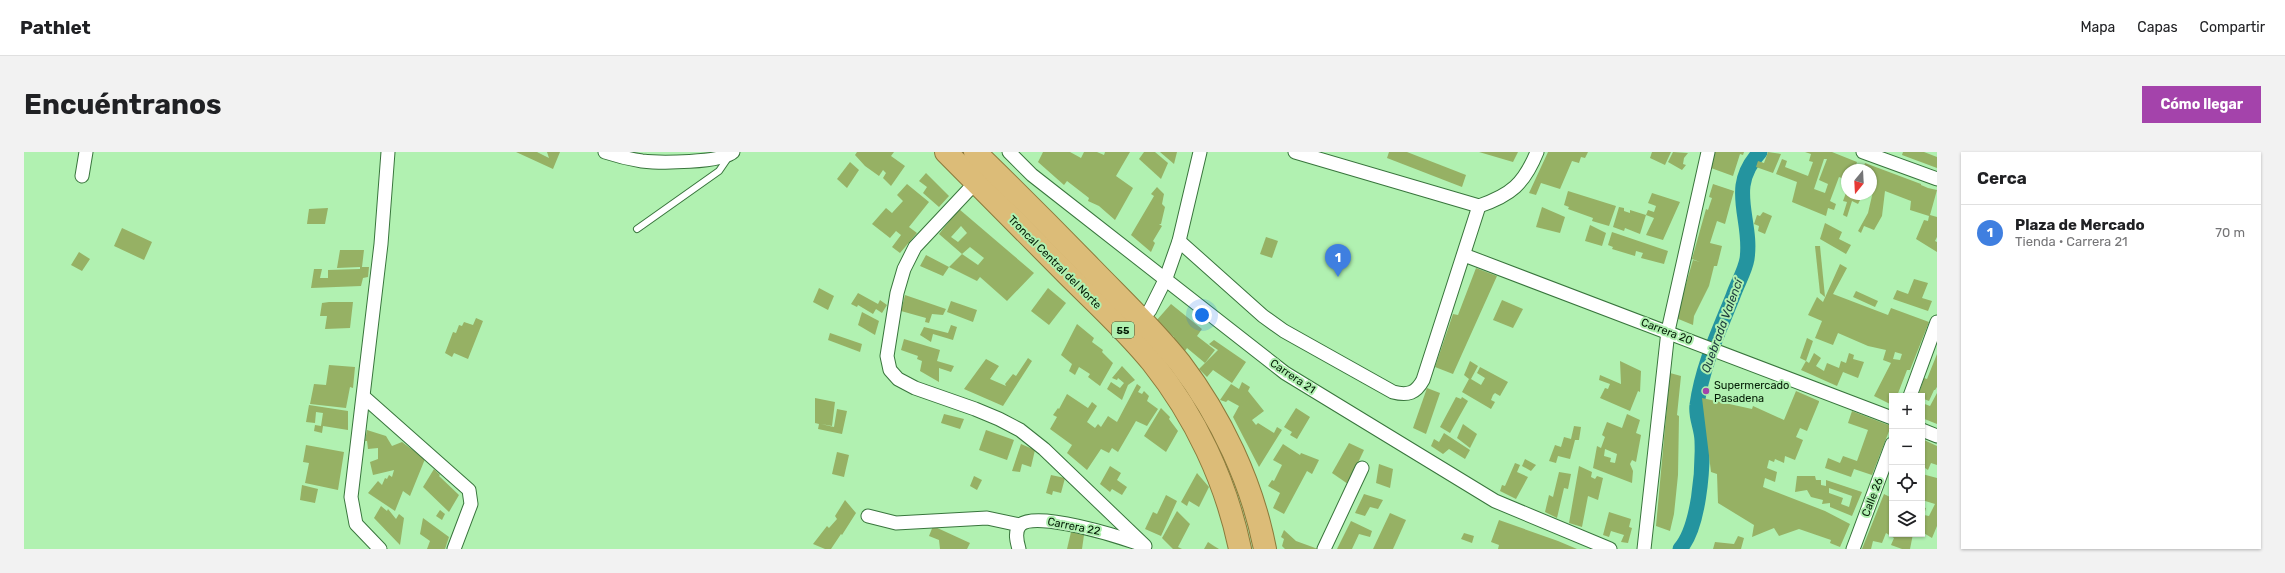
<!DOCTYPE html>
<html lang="es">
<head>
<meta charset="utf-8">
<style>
  :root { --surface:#fff; --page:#f2f2f2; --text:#202124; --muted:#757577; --line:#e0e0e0; --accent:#a443ab }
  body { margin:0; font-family:Rubik,sans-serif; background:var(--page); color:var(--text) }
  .controls { position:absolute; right:12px; bottom:12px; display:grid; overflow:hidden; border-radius:0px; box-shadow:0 1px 3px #0004 }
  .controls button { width:36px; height:36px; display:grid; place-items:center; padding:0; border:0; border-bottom:1px solid var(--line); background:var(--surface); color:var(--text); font:20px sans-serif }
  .compass { position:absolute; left:1817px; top:12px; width:36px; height:36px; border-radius:50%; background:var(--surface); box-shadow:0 1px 3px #0004; rotate:198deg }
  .you { position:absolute; left:1178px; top:163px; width:14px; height:14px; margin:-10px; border:3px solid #fff; border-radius:50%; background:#1a73e8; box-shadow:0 0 0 6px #1a73e833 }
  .badge { display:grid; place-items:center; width:26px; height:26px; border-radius:50%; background:var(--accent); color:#fff; font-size:13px; font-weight:700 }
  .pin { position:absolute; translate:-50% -33px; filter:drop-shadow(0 1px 2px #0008) }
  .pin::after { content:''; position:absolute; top:21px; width:14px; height:12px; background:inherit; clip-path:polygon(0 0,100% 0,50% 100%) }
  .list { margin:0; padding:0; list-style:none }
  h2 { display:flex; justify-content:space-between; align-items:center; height:52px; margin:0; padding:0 16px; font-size:17px }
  h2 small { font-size:13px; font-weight:400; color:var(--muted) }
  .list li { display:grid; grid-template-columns:26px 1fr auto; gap:12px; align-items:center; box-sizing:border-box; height:56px; padding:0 16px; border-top:1px solid var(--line) }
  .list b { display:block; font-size:15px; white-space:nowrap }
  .list p { margin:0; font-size:13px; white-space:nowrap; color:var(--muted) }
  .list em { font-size:13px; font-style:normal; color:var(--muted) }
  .icon { flex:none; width:22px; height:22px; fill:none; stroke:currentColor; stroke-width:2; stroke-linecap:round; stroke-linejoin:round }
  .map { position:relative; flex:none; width:1913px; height:397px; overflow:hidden; border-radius:0px }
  header { display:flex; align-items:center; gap:24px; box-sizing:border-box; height:56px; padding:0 20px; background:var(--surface); border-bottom:1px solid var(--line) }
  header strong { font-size:19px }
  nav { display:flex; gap:22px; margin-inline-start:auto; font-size:14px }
  .intro { display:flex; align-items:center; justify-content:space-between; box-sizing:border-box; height:96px; padding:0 24px }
  h1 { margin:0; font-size:28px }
  .button { padding:10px 18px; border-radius:0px; background:var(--accent); color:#fff; font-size:14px; font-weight:700 }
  main { display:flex; gap:24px; padding:0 24px }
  aside { flex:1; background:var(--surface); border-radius:0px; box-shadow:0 1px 3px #0004 }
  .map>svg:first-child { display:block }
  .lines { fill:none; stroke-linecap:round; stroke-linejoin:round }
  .canal { stroke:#24949f; stroke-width:15 }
  .building { fill:#96b164; fill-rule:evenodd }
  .service-casing { stroke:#38753c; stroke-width:8 }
  .minor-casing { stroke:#38753c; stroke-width:15 }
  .trunk-casing { stroke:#8b7a3b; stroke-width:24 }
  .service { stroke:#fff; stroke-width:6 }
  .minor { stroke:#fff; stroke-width:13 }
  .trunk { stroke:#dcbc78; stroke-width:22 }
  .poi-dot { fill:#a443ab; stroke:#b1f1b1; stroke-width:1.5 }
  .labels { text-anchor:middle; stroke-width:4; stroke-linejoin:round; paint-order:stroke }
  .shield { fill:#b1f1b1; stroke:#385d39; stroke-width:1 }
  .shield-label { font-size:10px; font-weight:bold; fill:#041d06 }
  .street-label { font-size:11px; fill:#041d06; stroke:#b1f1b1 }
  .poi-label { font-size:11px; fill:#041d06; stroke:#b1f1b1; text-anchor:start }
  .water-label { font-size:12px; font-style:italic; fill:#1a3a3d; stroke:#b1f1b1 }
</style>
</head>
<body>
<header>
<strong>Pathlet</strong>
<nav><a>Mapa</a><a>Capas</a><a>Compartir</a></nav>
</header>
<div class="intro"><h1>Encuéntranos</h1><a class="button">Cómo llegar</a></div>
<main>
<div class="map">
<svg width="1913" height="397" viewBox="0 0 1913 397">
  <rect width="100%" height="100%" fill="#b1f1b1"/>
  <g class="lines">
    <!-- canal -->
    <path class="canal" d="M1656,397C1675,375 1679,318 1678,289C1678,277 1671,264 1673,253C1678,215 1695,179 1709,144C1713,132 1721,119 1723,107C1729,67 1702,36 1736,0"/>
  </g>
  <!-- building -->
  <g class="building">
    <polygon points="492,0 513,0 525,6 523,0 536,0 529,17"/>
    <polygon points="833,0 870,0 867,4 881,14 867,34 859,26 862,21 859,18 855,24 841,14 831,3"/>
    <polygon points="1019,0 1046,0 1057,6 1060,0 1073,0 1080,3 1081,0 1106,0 1092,24 1109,36 1091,68 1075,54 1064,49 1065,46 1043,29 1040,33 1014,10"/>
    <polygon points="1120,0 1131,0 1144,11 1137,27 1115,7"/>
    <polygon points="1136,0 1153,0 1150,12"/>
    <polygon points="1365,0 1383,0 1442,23 1438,35 1363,6"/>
    <polygon points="1455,0 1494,0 1489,10"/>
    <polygon points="1524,0 1564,0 1561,6 1557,5 1555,11 1548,9 1536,37 1517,31 1512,43 1505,41"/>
    <polygon points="1628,0 1647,0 1641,13 1626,6"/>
    <polygon points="1649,0 1664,1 1660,6 1659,12 1662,13 1658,18 1644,10"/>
    <polygon points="1691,0 1720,0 1719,3 1716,2 1709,24 1687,16"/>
    <polygon points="1744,0 1757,2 1749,21 1732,15 1734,9 1740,11"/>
    <path d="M1781,0H1808L1833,10L1830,18H1823V28L1815,25L1806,49L1812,52L1810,58L1804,56L1802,64L1768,50L1773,30L1752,22L1758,7L1763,9L1761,15L1784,24L1789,10L1785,9L1787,2ZM1800,7H1803L1795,28L1804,32L1801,41L1790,37Z"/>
    <polygon points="1879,0 1900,0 1913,5 1913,16 1878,3"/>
    <polygon points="826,10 835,18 823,36 813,27"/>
    <polygon points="1841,11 1897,32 1897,33 1904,36 1913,38 1906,63 1913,65 1913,85 1911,89 1913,90 1913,100 1892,87 1900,68 1904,69 1905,64 1886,58 1887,49 1861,39 1858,64 1850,78 1840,74 1837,81 1834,79 1844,61 1850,35 1847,34 1847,18 1839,18"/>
    <polygon points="902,21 925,44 915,55 899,41 903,35 895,29"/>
    <polygon points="883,32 905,50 885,75 893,81 876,101 868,95 877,83 872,79 866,86 848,72 862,56 868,61 879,49 873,43"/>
    <polygon points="1689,32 1710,39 1701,72 1693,69 1686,91 1698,94 1693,114 1690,114 1685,134 1670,164 1669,173 1652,166 1669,108 1676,110 1668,107 1682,57 1684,58 1688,46 1685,45"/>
    <polygon points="1133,35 1140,42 1138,52 1141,55 1137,72 1135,72 1138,74 1129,89 1131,91 1127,100 1107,83 1130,44 1127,42"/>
    <polygon points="1823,38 1823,42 1831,42 1830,44 1837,46 1834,52 1828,49 1823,65 1819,63 1823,50 1819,49"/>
    <polygon points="1544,39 1592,54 1585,74 1568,69 1569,66 1544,57 1545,55 1540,53"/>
    <polygon points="1628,41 1656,50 1639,88 1622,83 1630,66 1622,63 1624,58 1630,60 1632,54 1624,51"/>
    <polygon points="1518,55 1541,65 1536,81 1512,75"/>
    <polygon points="1595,55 1600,56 1600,59 1606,61 1606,58 1622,63 1616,82 1601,76 1600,79 1589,75"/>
    <polygon points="304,56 301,72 283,72 285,57"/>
    <path d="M935,57L1010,121L983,149L956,125L953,129L925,115L919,124L896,114L902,103L925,115L938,102L954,113L960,106L946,95L938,102L915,82ZM937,74L943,81L934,90L927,85Z"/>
    <polygon points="1739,60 1748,64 1741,82 1734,79 1735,74 1730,72 1733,63 1736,64"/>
    <polygon points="1801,71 1818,80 1815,87 1827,93 1822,102 1796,87"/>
    <polygon points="1566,73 1582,81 1578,94 1561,89"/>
    <polygon points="98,76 128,90 120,108 90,94"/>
    <polygon points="1588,80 1644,99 1640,112 1617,106 1619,101 1612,99 1611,104 1588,97 1589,95 1584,93"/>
    <polygon points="1242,85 1254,89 1248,106 1236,102"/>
    <polygon points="1791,94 1796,94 1801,145 1796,141"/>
    <polygon points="316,98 340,98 338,115 345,115 344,125 339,126 337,134 287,136 290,117 298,117 296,126 304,126 304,118 336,117 336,115 313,116"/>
    <polygon points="55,100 66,107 58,119 47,113"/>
    <path d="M1816,112L1823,116L1809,142L1864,163L1867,156L1905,170L1886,218H1883L1873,244H1868V253L1850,244L1867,211L1859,208L1862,198L1844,194L1814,181L1809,193L1791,186L1798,169L1784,163L1793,145L1799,150ZM1871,200L1878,202L1876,208L1869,207Z"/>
    <polygon points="1452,116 1473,124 1429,222 1411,215 1429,162 1434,163"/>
    <polygon points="1890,127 1904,131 1898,146 1908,149 1904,159 1869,147 1873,138 1884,142"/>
    <polygon points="795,136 810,144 804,158 789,150"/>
    <polygon points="1024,136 1042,151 1025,173 1007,159"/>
    <polygon points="1832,139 1854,149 1851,155 1829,145"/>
    <polygon points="834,141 854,152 856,148 863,153 858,161 852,157 849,162 834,153 833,155 827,152"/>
    <polygon points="881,143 922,157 919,163 908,162 905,171 901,170 902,166 877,159"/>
    <polygon points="1478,148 1499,157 1489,176 1469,168"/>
    <polygon points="927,149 953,158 949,170 923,160"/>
    <polygon points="305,150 329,150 326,176 301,177 303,164 296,164 298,151"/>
    <polygon points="1147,152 1178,177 1173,184 1191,198 1181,211 1163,196 1161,199 1150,191 1150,185 1132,169"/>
    <polygon points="838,160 855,169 851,183 834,173"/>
    <polygon points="452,166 459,169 444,207 430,201 428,205 421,201 429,180 432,181 435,173 438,174 440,170 449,173"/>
    <polygon points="1053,172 1070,186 1068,190 1079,198 1078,200 1089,211 1076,234 1064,225 1066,222 1055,215 1051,223 1045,219 1048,212 1037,203"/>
    <polygon points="927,173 933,175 929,188 909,182 907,190 896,183 900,175 924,181"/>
    <polygon points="806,181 838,192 836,200 804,188"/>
    <polygon points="1783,186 1789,189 1782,209 1776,206"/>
    <polygon points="880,187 916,198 913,209 930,214 927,220 915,216 915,230 896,219 898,209 893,207 894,204 877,198"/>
    <polygon points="1190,188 1222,210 1208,231 1189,218 1183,225 1175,217 1194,198 1185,192"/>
    <polygon points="1790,201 1797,206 1792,214 1800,219 1803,211 1815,216 1817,209 1822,211 1825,201 1830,203 1829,207 1840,210 1834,226 1819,220 1813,234 1777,218 1782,209 1785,211"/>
    <polygon points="1913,202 1913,235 1911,238 1910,238 1905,249 1900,247 1898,251 1906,254 1913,241 1913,272 1898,266 1898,244 1894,244 1900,226 1903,227"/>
    <polygon points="1004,206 1008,209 979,254 940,237 962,207 975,214 966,227 982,234 981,232 989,222 992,224"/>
    <polygon points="1446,209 1454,214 1447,227 1457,233 1461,226 1453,221 1456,215 1484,230 1476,244 1471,241 1469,243 1467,248 1471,250 1467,257 1438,240 1445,227 1440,223"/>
    <polygon points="1596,209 1617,219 1616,240 1614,239 1606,259 1576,246 1581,236 1584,237 1586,232 1575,228 1576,223 1597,232"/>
    <polygon points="305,213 331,215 329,236 326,235 322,256 286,252 290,232 302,233"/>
    <polygon points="1098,214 1111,228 1104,233 1098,248 1083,237 1087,230 1096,236 1100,231 1094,226 1093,228 1088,226"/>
    <polygon points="1646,221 1657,224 1653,263 1655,264 1654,323 1650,362 1646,379 1632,374"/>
    <polygon points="1218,230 1226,235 1224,239 1240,259 1228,268 1232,273 1234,271 1250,281 1253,275 1258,278 1235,315 1209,265 1215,254 1204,248 1202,250 1196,248 1207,232 1215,237"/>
    <polygon points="1113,232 1117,235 1114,240 1118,242 1120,239 1125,244 1123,249 1134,257 1123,274 1112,269 1094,300 1088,296 1085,301 1077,297 1063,318 1043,301 1048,293 1026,277 1033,265 1029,263 1034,256 1035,257 1043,242 1064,256 1068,250 1073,254 1063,270 1071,276 1074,272 1077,275 1084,264 1093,270"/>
    <polygon points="1403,236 1416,241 1402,282 1389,276"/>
    <polygon points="1772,239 1795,249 1795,250 1783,279 1776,276 1772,285 1779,288 1771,308 1761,304 1760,311 1751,307 1750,310 1745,308 1743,316 1753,320 1751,330 1741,326 1739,335 1801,359 1826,372 1816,395 1806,391 1807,388 1775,377 1755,384 1750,376 1728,385 1730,373 1694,351 1693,322 1687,320 1678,246 1728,257 1729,254 1760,268"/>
    <polygon points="1432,245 1437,247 1438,245 1444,249 1426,281 1416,275"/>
    <polygon points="791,246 811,250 808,274 797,272 810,275 813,257 823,259 818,282 794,277 795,272 791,271"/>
    <polygon points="285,253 324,259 324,278 299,274 298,281 290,279 291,273 297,274 299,261 292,260 291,271 282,270"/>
    <polygon points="1137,256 1146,265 1145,267 1154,279 1142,300 1120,284"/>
    <polygon points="1272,256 1286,265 1273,287 1266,283 1268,280 1260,275"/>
    <polygon points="1828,259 1867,274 1848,323 1830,317 1827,325 1801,316 1804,306 1816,311 1819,304 1833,309 1844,278 1824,271"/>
    <polygon points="920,262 940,267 936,277 917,271"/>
    <path d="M1603,262L1616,268L1612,281L1617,283L1612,310L1608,308L1606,312L1609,319L1608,331L1569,316L1573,294L1577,296L1581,285L1578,283L1583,270L1598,276ZM1581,297L1593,302L1591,311L1586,310L1587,306L1580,304Z"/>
    <polygon points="1439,272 1453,282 1446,296 1433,286"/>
    <polygon points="1550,274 1557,275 1555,288 1551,288 1546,307 1534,304 1532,311 1525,309 1531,293 1537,295 1540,285 1547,287"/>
    <polygon points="343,278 362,284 368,294 378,290 401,307 386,344 379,339 371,359 344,341 354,329 358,333 361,326 363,327 365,323 368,325 370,318 349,323 346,310 354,307 354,296 344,297 343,289 341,289"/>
    <polygon points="962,278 990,288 983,308 955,298"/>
    <polygon points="1420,281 1446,298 1441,307 1425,297 1419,302 1407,294 1410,287 1415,290"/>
    <polygon points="1898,287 1913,294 1913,313 1907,311 1904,318 1898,314"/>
    <polygon points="1325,291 1340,298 1324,332 1308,321"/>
    <polygon points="997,292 1011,298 1007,315 998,312 996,320 988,319"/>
    <polygon points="1259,292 1276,303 1277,301 1295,308 1288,322 1283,319 1260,362 1249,356 1256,341 1244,334 1248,328 1250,329 1258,313 1249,308"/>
    <polygon points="282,293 320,300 314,338 281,331 285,311 279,310"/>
    <polygon points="813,300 825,303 820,325 808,322"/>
    <polygon points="1501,307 1512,313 1507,319 1498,314"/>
    <polygon points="1491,311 1496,313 1493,320 1504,325 1492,347 1476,339 1478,333 1481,334"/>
    <polygon points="1355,312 1369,317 1366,336 1352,331"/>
    <polygon points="1086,314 1097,321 1093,328 1103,335 1098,343 1088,337 1086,340 1076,332"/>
    <polygon points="1555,314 1568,320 1567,325 1571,327 1573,324 1579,326 1574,348 1564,344 1558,375 1545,371"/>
    <polygon points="410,317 416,323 415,324 435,343 425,360 399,335"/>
    <polygon points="1535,320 1547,322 1544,337 1540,336 1533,366 1521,360 1525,343 1529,345"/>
    <polygon points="1173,321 1185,335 1175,355 1165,349 1163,354 1157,350"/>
    <polygon points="1898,322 1913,326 1913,374 1908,386 1898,380 1900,375 1898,374 1898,355 1902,356 1900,363 1905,364 1911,352 1898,348"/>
    <polygon points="1027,323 1041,326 1037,341 1029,339 1028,343 1022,341"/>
    <polygon points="950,324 958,328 953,338 946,334"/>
    <path d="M1773,324H1791L1792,328H1797V333L1802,334V328L1838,340L1828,364L1806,355V351L1798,352L1799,348L1787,345L1783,338L1771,340ZM1805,336L1828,344L1825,355L1817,352L1819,346L1805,341Z"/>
    <polygon points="278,333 294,337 291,351 276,348"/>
    <polygon points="1868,340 1868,363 1866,370 1868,370 1868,382 1889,382 1886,397 1878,397 1867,393 1870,386 1862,381 1858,391 1849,389 1847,397 1838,397 1860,342 1866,345"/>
    <polygon points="1340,342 1359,348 1354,357 1346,355 1341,364 1331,361"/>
    <polygon points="1142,343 1153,349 1137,384 1121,377 1129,360 1133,362"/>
    <polygon points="821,348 832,361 818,383 817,382 807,397 801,397 789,392 803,374 805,376 813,367 811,364"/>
    <polygon points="357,354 363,359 364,357 372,367 375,362 380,366 376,393 350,366"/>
    <polygon points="416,358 421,362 418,368 412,364"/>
    <polygon points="1153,359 1166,372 1154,395 1158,397 1149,397 1138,386"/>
    <polygon points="1585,360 1607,367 1605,375 1608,376 1604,391 1597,390 1600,383 1587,379 1585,385 1579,383"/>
    <polygon points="1366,361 1382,368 1369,397 1349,397"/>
    <polygon points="399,366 425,385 421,397 403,397 406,389 396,382"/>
    <polygon points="1475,368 1534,389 1553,397 1474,397 1475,393 1467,390"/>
    <polygon points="1327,369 1348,379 1346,385 1335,382 1328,397 1313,397"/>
    <polygon points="909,374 946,391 943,397 916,397 915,388 905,384"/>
    <polygon points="1260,378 1272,389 1294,397 1261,397 1258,394 1260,387 1257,385"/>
    <polygon points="1047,380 1060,383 1058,397 1043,397"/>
    <polygon points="1440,381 1450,384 1448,391 1437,387"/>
    <polygon points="1714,384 1720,386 1717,397 1689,397 1691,390 1710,392"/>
    <polygon points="1184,390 1190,394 1195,397 1180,397"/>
  </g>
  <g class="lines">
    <defs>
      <polyline id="service" points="613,77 695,19 706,3"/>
      <g id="minor">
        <path d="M581,0C593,4 605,7 618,9C635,11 698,11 709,0"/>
        <polyline points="985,0 1008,23 1261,221 1471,349 1586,397"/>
        <path d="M1271,0L1455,54C1487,43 1500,32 1513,0"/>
        <polyline points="1839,0 1913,27"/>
        <polyline points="58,24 62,0"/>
        <polyline points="952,30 891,95 880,117 873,141 863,204 866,218 874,227 891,236 951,257 975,267 996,278 1020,297 1121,394"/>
        <path d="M1155,89L1239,164L1260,179L1369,240C1384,244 1392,241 1399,228L1455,54"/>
        <polyline points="1440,103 1868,266"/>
        <polyline points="1113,172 1126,158 1142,126 1155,89 1176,0"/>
        <polyline points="1886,244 1913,170"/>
        <polyline points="340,245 445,338 447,352 430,397"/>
        <polyline points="1898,278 1913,284"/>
        <polyline points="844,364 872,371 963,366 996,373"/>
        <polyline points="356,397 332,372 327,345 357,92 364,0"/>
        <path d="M995,397C993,390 990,380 996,373C1012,358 1096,385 1116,392"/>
        <polyline points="1300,397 1338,316"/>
        <polyline points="1620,397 1644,179 1684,0"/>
        <polyline points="1829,397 1868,292"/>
      </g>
      <g id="trunk">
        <path d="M922,0C963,41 1003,82 1044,123C1072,151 1102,178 1128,210C1171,264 1202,329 1216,397"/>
        <path d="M951,0C990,38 1029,77 1067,116C1097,147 1129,177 1156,211C1197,265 1228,330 1241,397"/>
      </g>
    </defs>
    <!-- service casing -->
    <use href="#service" class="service-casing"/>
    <!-- minor casing -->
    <use href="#minor" class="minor-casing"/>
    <!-- trunk casing -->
    <use href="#trunk" class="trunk-casing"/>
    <!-- service -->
    <use href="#service" class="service"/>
    <!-- minor -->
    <use href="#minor" class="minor"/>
    <!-- trunk -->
    <use href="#trunk" class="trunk"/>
  </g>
  <!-- markers -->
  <circle class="poi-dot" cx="1682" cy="239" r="4"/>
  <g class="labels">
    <!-- shield labels -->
    <rect class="shield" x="1088" y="170" width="22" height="16" rx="3"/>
    <g class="shield-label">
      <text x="1099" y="182">55</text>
    </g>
    <!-- street labels -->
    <g class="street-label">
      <text transform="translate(1031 110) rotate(45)" y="4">Troncal Central del Norte</text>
      <text transform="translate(1643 179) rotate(21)" y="4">Carrera 20</text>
      <text transform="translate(1269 224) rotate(34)" y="4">Carrera 21</text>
      <text transform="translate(1848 345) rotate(-69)" y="4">Calle 26</text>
      <text transform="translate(1050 374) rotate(11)" y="4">Carrera 22</text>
    </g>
    <!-- poi labels -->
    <g class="poi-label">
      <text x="1690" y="237">Supermercado<tspan x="1690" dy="13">Pasadena</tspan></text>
    </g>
    <!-- water labels -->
    <g class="water-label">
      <text transform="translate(1698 174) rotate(-70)" y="4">Quebrada Valencí</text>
    </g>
  </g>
</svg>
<div class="controls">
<button>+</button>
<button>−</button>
<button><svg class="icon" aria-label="locate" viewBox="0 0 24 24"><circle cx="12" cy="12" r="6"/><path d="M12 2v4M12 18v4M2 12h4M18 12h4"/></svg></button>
<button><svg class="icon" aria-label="layers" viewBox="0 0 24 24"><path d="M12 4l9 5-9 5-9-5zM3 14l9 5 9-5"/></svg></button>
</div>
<svg class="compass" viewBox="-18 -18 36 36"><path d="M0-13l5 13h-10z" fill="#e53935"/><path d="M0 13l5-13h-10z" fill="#757577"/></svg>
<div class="you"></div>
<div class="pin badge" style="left:1314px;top:125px;background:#3f7fe0">1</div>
</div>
<aside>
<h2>Cerca<small></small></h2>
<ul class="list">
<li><span class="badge" style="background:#3f7fe0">1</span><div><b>Plaza de Mercado</b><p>Tienda · Carrera 21</p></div><em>70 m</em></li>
</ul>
</aside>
</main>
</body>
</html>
